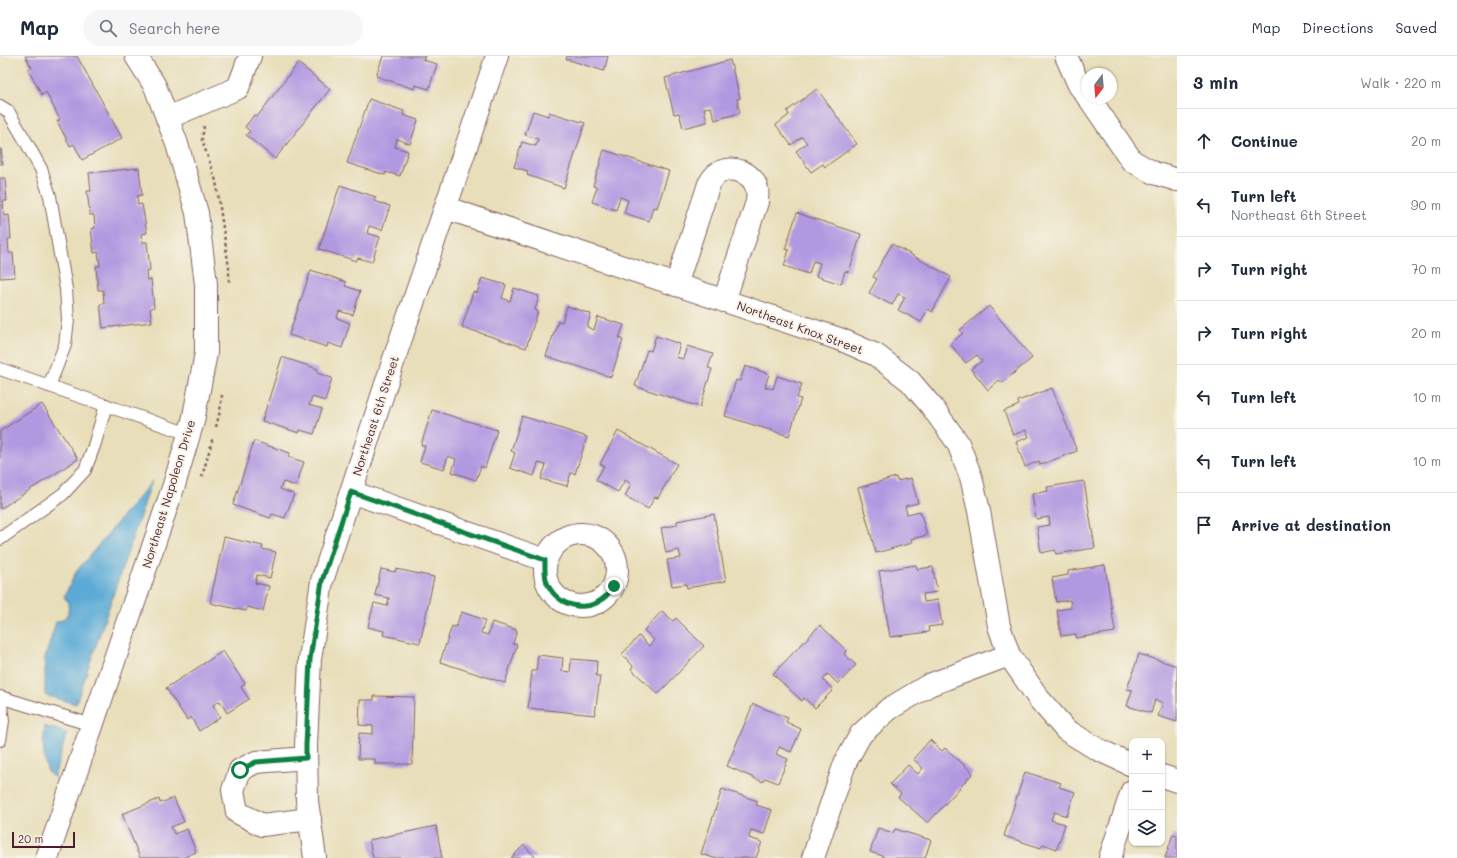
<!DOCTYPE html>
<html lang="en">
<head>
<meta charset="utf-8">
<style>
  :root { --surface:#fff; --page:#f6f6f7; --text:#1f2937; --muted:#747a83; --line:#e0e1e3 }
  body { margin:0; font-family:Mali,sans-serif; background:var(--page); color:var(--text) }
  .controls { position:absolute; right:12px; bottom:12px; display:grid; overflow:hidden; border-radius:8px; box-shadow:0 1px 3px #0004 }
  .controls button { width:36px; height:36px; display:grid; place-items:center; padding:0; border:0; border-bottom:1px solid var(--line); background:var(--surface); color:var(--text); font:20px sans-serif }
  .compass { position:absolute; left:1081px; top:12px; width:36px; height:36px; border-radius:50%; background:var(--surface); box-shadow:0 1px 3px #0004; rotate:196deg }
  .scale { position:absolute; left:12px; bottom:10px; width:63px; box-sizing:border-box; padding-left:4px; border:2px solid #4a1f2b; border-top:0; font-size:11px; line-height:14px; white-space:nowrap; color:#4a1f2b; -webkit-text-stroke:3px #f7f3e8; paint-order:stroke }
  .stop { position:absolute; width:12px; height:12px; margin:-9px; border:3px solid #0b8043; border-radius:50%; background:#fff }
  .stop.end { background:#0b8043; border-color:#fff; box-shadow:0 1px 4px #0008 }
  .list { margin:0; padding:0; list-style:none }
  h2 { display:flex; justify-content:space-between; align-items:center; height:52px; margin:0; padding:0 16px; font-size:17px }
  h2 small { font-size:13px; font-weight:400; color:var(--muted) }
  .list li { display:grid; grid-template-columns:26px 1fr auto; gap:12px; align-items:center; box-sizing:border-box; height:64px; padding:0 16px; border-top:1px solid var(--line) }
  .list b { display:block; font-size:15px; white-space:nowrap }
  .list p { margin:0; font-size:13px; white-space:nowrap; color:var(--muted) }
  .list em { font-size:13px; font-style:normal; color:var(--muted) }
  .icon { flex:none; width:22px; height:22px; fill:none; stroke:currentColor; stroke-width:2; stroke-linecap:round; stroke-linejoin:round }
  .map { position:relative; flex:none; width:1177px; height:802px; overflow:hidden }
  header { display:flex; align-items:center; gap:24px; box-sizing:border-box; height:56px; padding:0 20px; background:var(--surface); border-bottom:1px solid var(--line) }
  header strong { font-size:19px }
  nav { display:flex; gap:22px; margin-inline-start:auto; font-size:14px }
  .search { width:280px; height:36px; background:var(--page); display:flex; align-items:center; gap:10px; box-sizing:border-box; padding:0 14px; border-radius:22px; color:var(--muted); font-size:15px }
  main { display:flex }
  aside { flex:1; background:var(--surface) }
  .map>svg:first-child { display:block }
  .water { fill:#5cabd6; stroke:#536580 }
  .building { fill:#b199e1 }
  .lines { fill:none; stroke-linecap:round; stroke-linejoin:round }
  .service-casing { stroke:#81625d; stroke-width:14 }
  .minor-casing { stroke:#81625d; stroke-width:24 }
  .path { stroke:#81625d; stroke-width:2.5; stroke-dasharray:3 3; stroke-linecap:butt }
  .service { stroke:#fff; stroke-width:12 }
  .minor { stroke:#fff; stroke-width:22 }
  .route { stroke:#0b8043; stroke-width:5 }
  .labels { text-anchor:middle; stroke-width:4; stroke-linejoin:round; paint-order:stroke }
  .street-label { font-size:12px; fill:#4a1f2b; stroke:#f7f3e8 }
</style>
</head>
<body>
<header>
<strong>Map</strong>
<div class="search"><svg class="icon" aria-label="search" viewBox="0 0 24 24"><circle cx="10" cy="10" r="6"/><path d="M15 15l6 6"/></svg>Search here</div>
<nav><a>Map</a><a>Directions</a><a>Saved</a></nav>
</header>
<main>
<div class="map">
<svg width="1177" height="802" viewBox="0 0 1177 802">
  <rect width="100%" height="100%" fill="#f7f3e8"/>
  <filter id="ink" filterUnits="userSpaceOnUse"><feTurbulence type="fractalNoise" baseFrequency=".025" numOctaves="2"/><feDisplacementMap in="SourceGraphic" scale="8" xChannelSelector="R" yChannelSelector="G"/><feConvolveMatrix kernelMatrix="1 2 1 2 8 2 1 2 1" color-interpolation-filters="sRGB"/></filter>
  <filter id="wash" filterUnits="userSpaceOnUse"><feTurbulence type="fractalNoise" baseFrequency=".012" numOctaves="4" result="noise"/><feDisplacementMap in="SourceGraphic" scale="16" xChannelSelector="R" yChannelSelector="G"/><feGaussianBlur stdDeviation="0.9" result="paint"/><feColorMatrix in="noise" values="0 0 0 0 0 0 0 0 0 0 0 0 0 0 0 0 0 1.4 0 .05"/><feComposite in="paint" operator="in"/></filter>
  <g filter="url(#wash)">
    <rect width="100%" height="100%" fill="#e8deb9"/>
    <!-- water -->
    <g class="water">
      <polygon points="152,425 76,648 45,639 45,602 56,566 64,563 68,557 69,547 64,541 76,516"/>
      <path d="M45,670L67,677L54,721C52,720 50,719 49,717C43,709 42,680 45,670Z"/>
    </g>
    <g id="blocks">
      <!-- building -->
      <g class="building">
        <polygon points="25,0 77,0 122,82 82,104 74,88 70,90 57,65 60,64 46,36 42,39 28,13 32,12"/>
        <polygon points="383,0 425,0 423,4 437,8 429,33 415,29 414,33 376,20"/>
        <polygon points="567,0 608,0 604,15 566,3"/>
        <polygon points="730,4 740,42 737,43 740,57 715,64 711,51 704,52 707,66 683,72 679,57 674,58 665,22"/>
        <polygon points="298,7 330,33 275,103 246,79 250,75 245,71 254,59 257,61"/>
        <polygon points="817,33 857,88 825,111 823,108 811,116 796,95 807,87 802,81 791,89 776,69 789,59 787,55"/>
        <polygon points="369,43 404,55 403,59 418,64 410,88 397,83 395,91 408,95 400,120 386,116 385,119 347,107"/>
        <polygon points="533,55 548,60 549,56 585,67 564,132 527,119 528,115 514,111 522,86 536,90 538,83 525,79"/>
        <polygon points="0,93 1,93 3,108 0,108"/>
        <polygon points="604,94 669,115 657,152 653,151 649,165 624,157 628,144 620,141 616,154 592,146 597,131 593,130"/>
        <polygon points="139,112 142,139 137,140 138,149 142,148 147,177 141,178 142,186 147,186 150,214 146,215 147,224 151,223 154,251 150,253 152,266 103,272 100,248 104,248 103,234 98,234 96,210 100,210 98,196 94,197 91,173 95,172 94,159 90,159 87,135 91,135 89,117"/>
        <polygon points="0,122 5,122 7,145 3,145 4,160 9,159 11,183 8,183 9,197 13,197 15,221 0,222"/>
        <polygon points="340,129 376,141 374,145 390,150 382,174 369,170 367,177 380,181 372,206 358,202 356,205 319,193"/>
        <polygon points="797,157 861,178 849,216 845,215 841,228 816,220 820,207 813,205 809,218 784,210 789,194 785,193"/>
        <polygon points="892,188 951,221 932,256 928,253 921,266 898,254 905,241 898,238 892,249 869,237 877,223 873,221"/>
        <polygon points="311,214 346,226 345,230 360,235 353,259 339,255 337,262 350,267 342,292 328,287 327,291 289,279"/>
        <polygon points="482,222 506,229 502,242 510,245 514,232 539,240 535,254 538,255 526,292 462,271 473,236 477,237"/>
        <polygon points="567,250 591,258 587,271 594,274 598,261 624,269 619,282 623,284 611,321 546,300 558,265 562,266"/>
        <polygon points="989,250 1032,302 1002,327 999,324 988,334 971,313 982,305 977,299 966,307 950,288 963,277 960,274"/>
        <polygon points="656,280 680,288 676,301 683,303 687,290 713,298 708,312 712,313 700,351 635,330 647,294 651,295"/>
        <polygon points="282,301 318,313 317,317 332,322 325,345 312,341 309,349 322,353 314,378 300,374 299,377 262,365"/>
        <polygon points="745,310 769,318 765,331 773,333 777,320 802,328 797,342 801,343 789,380 725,360 736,324 740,325"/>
        <polygon points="1052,332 1077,395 1040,409 1039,405 1025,411 1016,386 1029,381 1026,374 1013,379 1004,355 1019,349 1018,345"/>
        <polygon points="42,348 78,403 0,453 0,375"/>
        <polygon points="432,354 497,374 485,412 481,410 476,424 452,416 456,403 448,400 444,413 420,406 425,390 421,389"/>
        <polygon points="522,360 587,381 575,418 571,417 567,430 541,423 546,409 538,407 534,420 510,412 515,397 511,395"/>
        <polygon points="618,375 677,408 658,442 655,441 648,453 625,440 631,428 625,424 618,436 596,424 604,410 600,408"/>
        <polygon points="254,385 290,397 288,401 304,406 296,430 283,426 280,433 294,438 285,462 272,458 270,462 233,449"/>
        <polygon points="896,421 897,425 911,422 918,447 905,450 907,458 920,455 927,479 911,483 912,487 876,497 858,432"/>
        <polygon points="1084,425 1095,492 1056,498 1055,494 1041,497 1037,471 1050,469 1049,461 1036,463 1032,438 1048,435 1047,431"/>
        <polygon points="714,458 726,525 687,532 686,528 672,530 667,504 681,502 679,494 666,497 661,472 677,469 677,465"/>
        <polygon points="224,481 263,490 262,493 276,496 270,522 257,519 255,527 269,530 263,555 247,551 246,555 210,547"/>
        <polygon points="916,509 917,513 933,511 937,536 923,538 924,546 938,544 942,569 928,571 929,576 890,581 879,515"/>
        <polygon points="1105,509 1115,576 1076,582 1076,578 1061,580 1057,554 1071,552 1070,544 1056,546 1052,522 1068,519 1068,515"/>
        <polygon points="381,513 395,516 396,513 434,521 420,587 383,579 384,575 368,571 374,547 387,550 389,542 375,539"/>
        <polygon points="662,555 673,565 676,562 704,590 658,638 631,613 633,610 622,598 639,580 649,590 654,584 644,574"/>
        <polygon points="461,556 485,564 481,577 488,579 492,566 517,574 513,588 517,589 505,627 440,606 452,570 456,571"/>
        <polygon points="820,569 847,595 844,598 856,609 838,628 828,618 823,624 833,634 815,652 804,642 802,645 773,618"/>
        <polygon points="223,595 245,628 241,631 249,643 227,657 220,645 213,649 220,661 199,675 191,661 187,664 166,632"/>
        <polygon points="1139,598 1177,610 1177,666 1158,660 1163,647 1155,644 1151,657 1127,650 1132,634 1127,633"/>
        <polygon points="538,599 563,602 562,615 570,616 571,603 597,605 596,620 600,620 595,659 528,652 532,615 536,615"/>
        <polygon points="374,640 414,641 412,708 375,708 375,703 358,703 359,677 373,678 373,670 359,669 360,644 374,644"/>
        <polygon points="753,648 788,662 786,666 801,673 791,696 779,691 776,698 788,703 778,727 765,722 763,726 727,710"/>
        <polygon points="930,684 942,695 945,692 973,717 928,767 898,741 901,738 890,728 908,709 918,718 923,712 913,703"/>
        <polygon points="1025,716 1061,727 1059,731 1075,736 1067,760 1054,756 1051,764 1065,768 1057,793 1043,788 1041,792 1004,780"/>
        <polygon points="722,733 758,745 756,749 772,754 764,778 751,774 749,782 762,786 756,802 714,802 701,798"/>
        <polygon points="174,742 184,766 171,771 174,778 187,773 196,796 183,802 140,802 122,758 159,743 160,747"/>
        <polygon points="436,770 442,802 373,802 369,784"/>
        <polygon points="878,772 893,777 895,773 931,784 925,802 883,802 883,800 870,796"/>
        <polygon points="1173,778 1177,779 1177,802 1165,802"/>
        <polygon points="524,789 536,802 511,802"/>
      </g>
    </g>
  </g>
  <g filter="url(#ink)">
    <use href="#blocks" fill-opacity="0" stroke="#81625d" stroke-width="1"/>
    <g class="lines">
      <defs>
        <g id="service">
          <polyline points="0,50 8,55 25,84 41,113 50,140 66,233 68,264 65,289 49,330"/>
          <polyline points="0,313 189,378"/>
          <polyline points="0,483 63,438 85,414 94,390 106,349"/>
          <polyline points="0,684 3,665 0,641 92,669"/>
        </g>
        <g id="minor">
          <polyline points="1066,0 1079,29 1087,40"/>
          <polyline points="1089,42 1132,105 1154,117 1177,124"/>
          <polyline points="167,62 238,32 250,0"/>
          <polyline points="446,152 842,284 876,299 910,325 932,351 958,387 971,421 979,455 999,570 1009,599 1039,643 1066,674 1097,693 1132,709"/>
          <path d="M676,229L709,128C711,125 714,120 717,118C731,108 753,116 757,133C758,137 757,142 757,146L724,245"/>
          <polyline points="351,436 545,504"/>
          <circle cx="581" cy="514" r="36"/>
          <polyline points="306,702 256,706 240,714 233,734 237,756 262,769 310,763"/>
          <polyline points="1162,720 1177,725"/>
          <polyline points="47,802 174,429 193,365 206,297 206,228 197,157 177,88 155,30 136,0"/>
          <polyline points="315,802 307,745 306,689 310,603 322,525 397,294 497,0"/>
          <polyline points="813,802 845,707 861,678 889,653 929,629 1009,599"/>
          <polyline points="1110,802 1132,735"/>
        </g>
      </defs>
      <!-- service casing -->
      <use href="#service" class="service-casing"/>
      <!-- minor casing -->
      <use href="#minor" class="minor-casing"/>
      <!-- path -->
      <g class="path">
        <polyline points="204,70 202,84 216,125 229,212 229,228"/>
        <polyline points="216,371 220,355 222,339"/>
        <polyline points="202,421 213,381"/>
      </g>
      <!-- service -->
      <use href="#service" class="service"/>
      <!-- minor -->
      <use href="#minor" class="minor"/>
    </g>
  </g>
  <g class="lines" filter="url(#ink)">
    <!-- route -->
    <path class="route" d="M240,714L256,706L306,702V689L310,603L322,525L351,436L545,504C545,513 544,522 548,529C559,551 588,558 606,540C609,537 611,533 614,530"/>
  </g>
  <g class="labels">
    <!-- street labels -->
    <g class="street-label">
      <text transform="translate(800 272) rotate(20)" y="4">Northeast Knox Street</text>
      <text transform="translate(376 360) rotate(-72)" y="4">Northeast 6th Street</text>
      <text transform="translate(169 438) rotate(-73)" y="4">Northeast Napoleon Drive</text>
    </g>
  </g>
</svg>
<div class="controls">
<button>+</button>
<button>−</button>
<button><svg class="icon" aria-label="layers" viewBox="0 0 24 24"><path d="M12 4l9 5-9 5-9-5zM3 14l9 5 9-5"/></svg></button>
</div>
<svg class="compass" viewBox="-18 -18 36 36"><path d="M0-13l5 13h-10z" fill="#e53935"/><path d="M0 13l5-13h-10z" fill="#747a83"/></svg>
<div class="scale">20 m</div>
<div class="stop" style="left:240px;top:714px"></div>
<div class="stop end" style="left:614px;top:530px"></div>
</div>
<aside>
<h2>3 min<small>Walk · 220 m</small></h2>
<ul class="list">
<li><svg class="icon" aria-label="ahead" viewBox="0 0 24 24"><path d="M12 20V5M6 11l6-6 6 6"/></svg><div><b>Continue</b></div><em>20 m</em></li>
<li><svg class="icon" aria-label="left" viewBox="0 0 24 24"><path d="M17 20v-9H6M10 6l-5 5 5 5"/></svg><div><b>Turn left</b><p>Northeast 6th Street</p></div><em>90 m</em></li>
<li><svg class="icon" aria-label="right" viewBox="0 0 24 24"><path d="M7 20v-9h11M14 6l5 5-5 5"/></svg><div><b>Turn right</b></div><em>70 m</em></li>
<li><svg class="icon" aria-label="right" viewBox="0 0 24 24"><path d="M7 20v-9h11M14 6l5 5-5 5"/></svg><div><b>Turn right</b></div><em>20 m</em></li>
<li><svg class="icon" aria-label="left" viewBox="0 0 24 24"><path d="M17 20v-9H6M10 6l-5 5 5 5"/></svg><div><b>Turn left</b></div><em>10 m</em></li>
<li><svg class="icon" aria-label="left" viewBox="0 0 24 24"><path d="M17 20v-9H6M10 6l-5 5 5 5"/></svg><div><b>Turn left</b></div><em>10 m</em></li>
<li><svg class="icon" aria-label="arrive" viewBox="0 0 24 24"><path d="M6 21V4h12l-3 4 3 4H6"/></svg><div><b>Arrive at destination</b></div></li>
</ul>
</aside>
</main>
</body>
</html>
